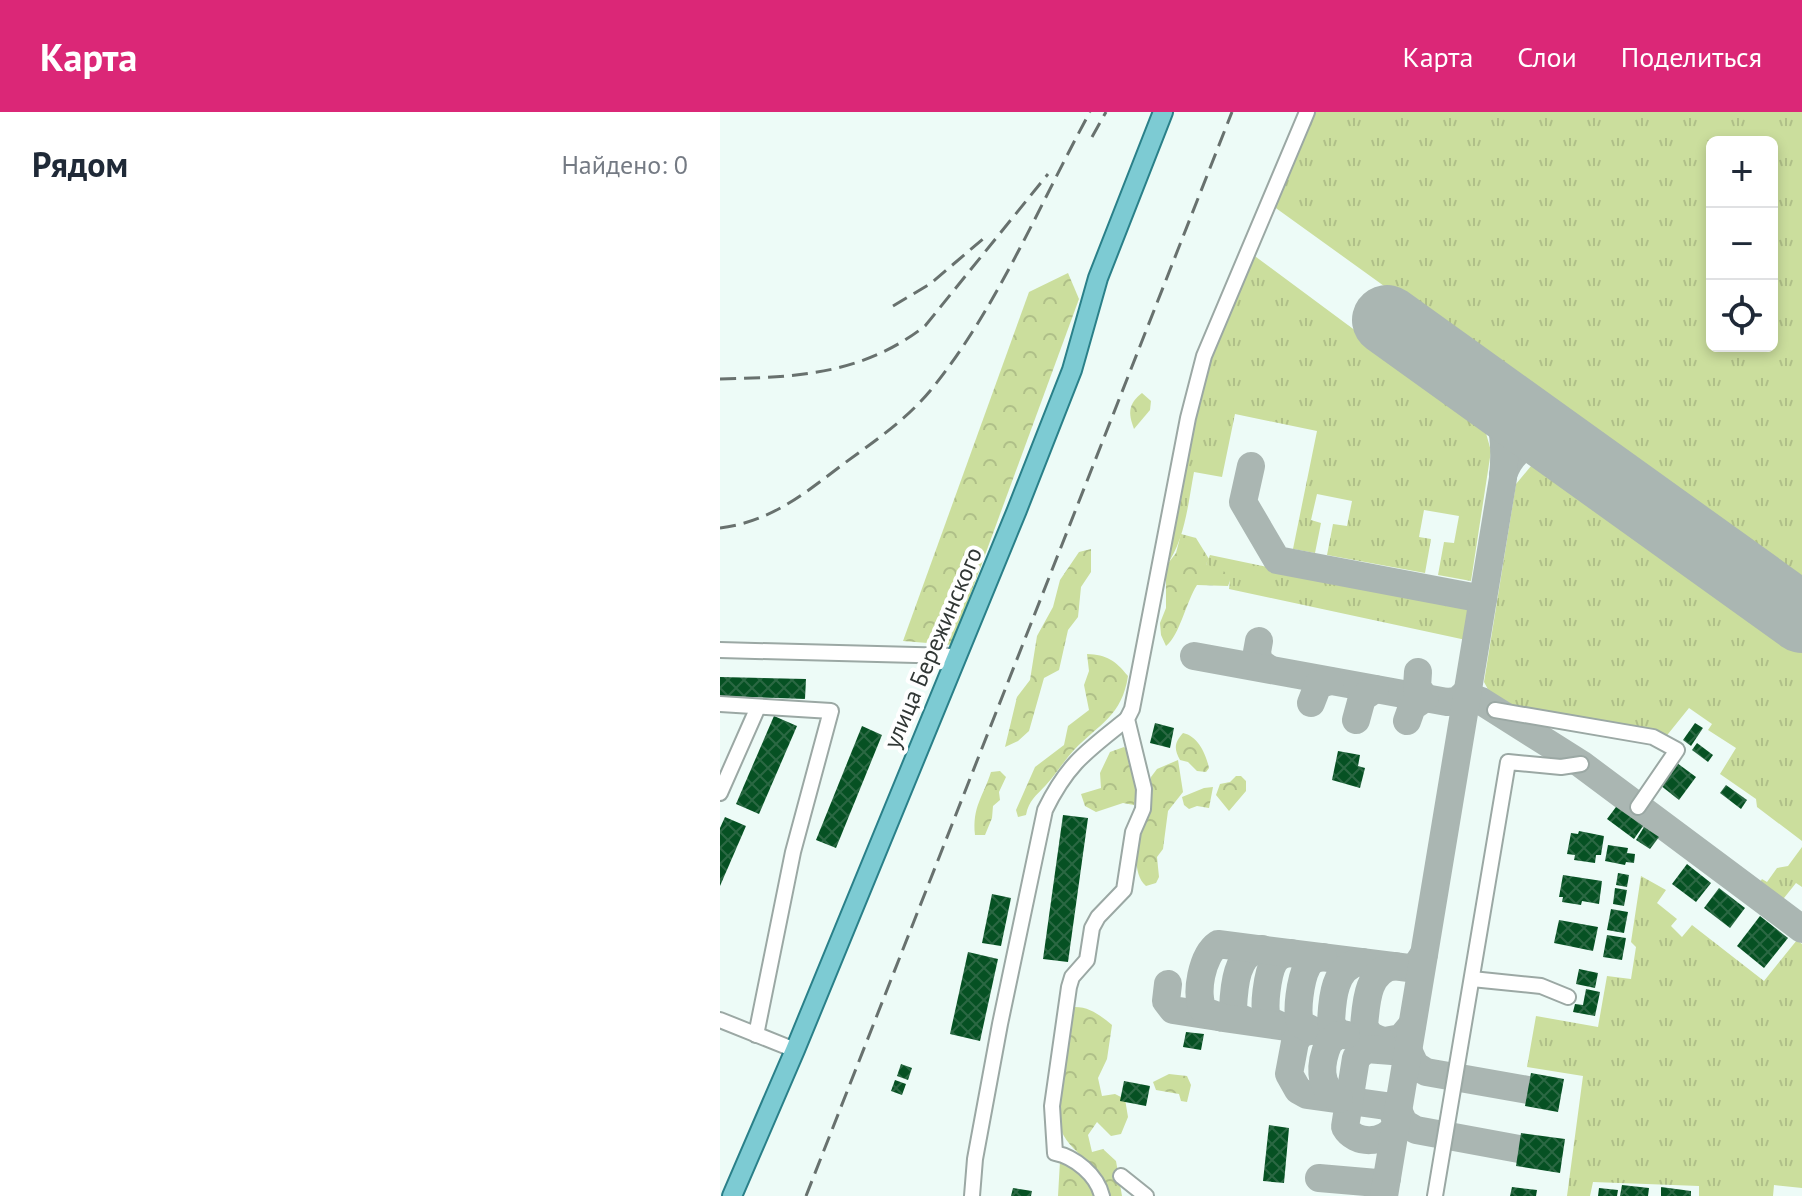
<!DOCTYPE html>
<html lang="ru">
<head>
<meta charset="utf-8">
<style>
  :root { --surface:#fff; --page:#f6f6f7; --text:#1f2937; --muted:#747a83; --line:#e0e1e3; --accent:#db2777 }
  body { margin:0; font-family:"PT Sans",sans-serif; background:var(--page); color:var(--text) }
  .controls { position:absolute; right:24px; top:24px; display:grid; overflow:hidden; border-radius:12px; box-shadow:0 4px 12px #0003 }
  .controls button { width:72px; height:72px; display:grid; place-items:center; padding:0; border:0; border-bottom:2px solid var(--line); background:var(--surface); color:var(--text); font:40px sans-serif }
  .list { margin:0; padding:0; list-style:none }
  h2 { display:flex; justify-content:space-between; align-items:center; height:104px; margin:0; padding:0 32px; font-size:34px }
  h2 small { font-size:26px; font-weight:400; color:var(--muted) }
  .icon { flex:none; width:44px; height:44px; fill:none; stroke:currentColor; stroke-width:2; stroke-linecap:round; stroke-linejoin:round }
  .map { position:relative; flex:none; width:1082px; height:1084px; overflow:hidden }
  header { display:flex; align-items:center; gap:48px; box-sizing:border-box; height:112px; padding:0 40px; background:var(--accent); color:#fff }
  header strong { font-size:38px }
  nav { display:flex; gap:44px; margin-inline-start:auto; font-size:28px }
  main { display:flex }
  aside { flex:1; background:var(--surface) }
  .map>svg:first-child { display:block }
  .grass { fill:url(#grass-tufts); fill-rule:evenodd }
  .forest { fill:url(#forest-crowns) }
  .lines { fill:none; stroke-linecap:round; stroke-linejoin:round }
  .taxiway { stroke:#aab6b2; stroke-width:28 }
  .runway { stroke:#aab6b2; stroke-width:70 }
  .building { fill:url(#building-cross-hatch) }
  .minor-casing { stroke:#9ba8a4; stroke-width:18 }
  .major-casing { stroke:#2a8089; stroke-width:22 }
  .minor { stroke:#fff; stroke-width:14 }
  .major { stroke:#7dcbd3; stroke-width:18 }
  .rail { stroke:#68716e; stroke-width:3; stroke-dasharray:16 8; stroke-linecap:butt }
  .labels { text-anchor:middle; stroke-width:8; stroke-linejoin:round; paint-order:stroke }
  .street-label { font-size:24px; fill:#313735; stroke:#fff }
</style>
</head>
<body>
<header>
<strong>Карта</strong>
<nav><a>Карта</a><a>Слои</a><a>Поделиться</a></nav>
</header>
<main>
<aside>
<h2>Рядом<small>Найдено: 0</small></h2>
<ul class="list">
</ul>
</aside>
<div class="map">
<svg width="1082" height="1084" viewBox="0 0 1082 1084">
  <defs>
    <pattern id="grass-tufts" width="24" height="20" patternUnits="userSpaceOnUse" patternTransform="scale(2)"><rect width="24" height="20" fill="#cbde9d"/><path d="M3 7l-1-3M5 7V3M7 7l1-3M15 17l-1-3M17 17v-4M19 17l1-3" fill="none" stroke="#afbf88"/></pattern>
    <pattern id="forest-crowns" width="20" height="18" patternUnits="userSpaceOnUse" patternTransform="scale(2)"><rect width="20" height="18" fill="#cbde9d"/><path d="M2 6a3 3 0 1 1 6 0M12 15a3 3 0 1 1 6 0" fill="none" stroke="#afbf88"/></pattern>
    <pattern id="building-cross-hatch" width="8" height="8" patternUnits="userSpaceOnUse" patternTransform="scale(2)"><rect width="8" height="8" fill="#065123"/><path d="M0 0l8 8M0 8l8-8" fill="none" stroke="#2b6843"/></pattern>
  </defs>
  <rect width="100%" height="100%" fill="#edfbf7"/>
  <!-- grass -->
  <g class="grass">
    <path d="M593,0H1082V475L553,94ZM992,30H1052V234H992Z"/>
    <path d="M532,142L764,314L771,339L751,469L718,463L724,430L734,431L739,404L704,398L699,425L711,427L705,461L607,443L613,412L627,414L632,389L597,382L591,408L601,411L595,441L573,437L597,319L515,302L502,365L474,360C468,392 465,428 446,454L473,307L488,244Z"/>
    <polygon points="811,354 826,355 1082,540 1082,729 1037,695 1036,687 1000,662 1016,636 988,618 992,612 969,596 944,627 792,599 772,585 764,570 796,372"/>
    <polygon points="490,443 750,497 746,528 509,477 510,469 486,452"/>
    <polygon points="1082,735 1082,775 1076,771 1060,791 1037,774 1042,767 1047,770 1057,756 1068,754"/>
    <polygon points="921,764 946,778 937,791 957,807 951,814 962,825 972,813 1044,869 1077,828 1082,832 1082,1076 1054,1073 1053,1084 979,1084 979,1074 873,1070 870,1084 847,1084 863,964 807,955 816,904 878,915 887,864 911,867 916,835 911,830"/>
  </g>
  <!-- forest -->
  <g class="forest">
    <polygon points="348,161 359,187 232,533 183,529 309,180"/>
    <path d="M422,281L431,289L430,298L414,317C408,301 408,292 422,281Z"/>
    <path d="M461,422L476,426L489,447L486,452L505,460L510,469L508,474L477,473C466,490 460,523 446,534L441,523L440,511L446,496V454L456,441Z"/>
    <polygon points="371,437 371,460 361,475 358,505 348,518 339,558 324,566 309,619 298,629 285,635 297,585 310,568 317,524 333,495 340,468 359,440"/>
    <path d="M367,542C387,543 395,548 408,564C402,604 379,612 354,638C344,649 336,662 326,673C316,684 309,688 306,703L298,705L296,698L315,655L344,633L348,614L369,598L364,573L369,559Z"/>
    <path d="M463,621C478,624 486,642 489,656L486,660L477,659L468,650L460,648C454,637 454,631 463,621Z"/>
    <path d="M404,635C421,650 420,673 414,693L403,691L376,700L365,694L361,682L381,676L380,661L390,640Z"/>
    <path d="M458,648L463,680L448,699L443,737L437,745L439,765L436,771L426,774C403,754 428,692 431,665L437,657Z"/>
    <path d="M280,659L286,665L279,680L280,688L273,694L272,706L265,723H255C252,695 263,685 271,660Z"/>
    <polygon points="516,664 521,664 526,669 526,679 509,699 496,683 500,672 510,670"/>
    <polygon points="493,675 489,696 477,694 469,697 464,693 462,685 484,676"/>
    <path d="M355,895C370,895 381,904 392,913L387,947L378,966L382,984L395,982L405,987L408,1005L401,1022L391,1024L377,1010L368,1023L372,1040L383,1037L396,1049L402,1084H388C381,1074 376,1061 368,1052C359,1040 347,1033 341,1018C331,997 345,916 355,895Z"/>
    <polygon points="449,962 467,964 471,973 467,990 461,989 459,982 436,978 433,970"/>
    <path d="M340,1049L358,1055C364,1065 374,1073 377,1084H338Z"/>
  </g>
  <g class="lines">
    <!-- taxiway -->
    <g class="taxiway">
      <polyline points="531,354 523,390 557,448 763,487"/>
      <path d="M783,363C794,332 815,327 845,336"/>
      <polyline points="539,529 537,540 539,550 549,557"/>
      <polyline points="474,544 727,590 737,589 748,579"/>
      <polyline points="747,584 761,589 861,652 1082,817"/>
      <polyline points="591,591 598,573 610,569"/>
      <polyline points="636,608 642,586 655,577"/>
      <polyline points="687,609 692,595 705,586 697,575 698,560"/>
      <polyline points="448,872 446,889 453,898 498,905"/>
      <path d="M525,908L516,904L513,897C514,875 516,839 542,837"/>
      <path d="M559,913L548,908C542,898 548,860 554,850C559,843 564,842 571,841"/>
      <path d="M692,913L681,926L665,929L503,906L484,899C474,883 482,843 498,832L689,856L696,854L704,842"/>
      <polyline points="592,918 580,922 575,930 569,962 578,978 587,983 666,994 673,999 676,1010"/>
      <path d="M592,918L581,912C575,902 581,866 587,855C590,849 596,846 603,845"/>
      <path d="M626,923L617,920L611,911C612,888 614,852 642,850"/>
      <path d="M660,928L651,924L644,915C646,892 647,857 675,854"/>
      <polyline points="688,938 695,953 706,960 808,978"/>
      <path d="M672,939L646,937L636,946L625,1015C635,1033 664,1032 675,1015"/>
      <path d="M619,987C597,974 600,951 609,930L618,923H626"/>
      <polyline points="678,998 684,1011 696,1018 799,1037"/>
      <polyline points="599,1066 657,1071 667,1066"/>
      <path d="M664,1084L783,366C786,336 784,313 773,284"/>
    </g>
    <!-- runway -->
    <polyline class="runway" points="667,208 1082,506"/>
  </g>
  <!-- building -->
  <g class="building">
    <polygon points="0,565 86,567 85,587 0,584"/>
    <polygon points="54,604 77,614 39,702 16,692"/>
    <polygon points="435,611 454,616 450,636 430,631"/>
    <polygon points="975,611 983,616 971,634 963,628"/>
    <polygon points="142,614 162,623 116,736 96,728"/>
    <polygon points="977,631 993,643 988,650 972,638"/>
    <polygon points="618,639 640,643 638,654 645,656 640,676 612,668"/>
    <polygon points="957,651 976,665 959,688 940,673"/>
    <polygon points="1006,673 1027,688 1021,697 1000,681"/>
    <polygon points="896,695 923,714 914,727 887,707"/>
    <polygon points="343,703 368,706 348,850 323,847"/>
    <polygon points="5,705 26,714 0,774 0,716"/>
    <polygon points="924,715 939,725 930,737 916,728"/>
    <polygon points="859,719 884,724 881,743 876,743 875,751 854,748 855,743 847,742 851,721 858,722"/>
    <polygon points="888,733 908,736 907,741 915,742 914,751 906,750 905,753 885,749"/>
    <polygon points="967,752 991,771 976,790 952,772"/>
    <polygon points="898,761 909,763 907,775 896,773"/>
    <polygon points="843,763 882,769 879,792 862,789 861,793 842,790 843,785 839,785"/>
    <polygon points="895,776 907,778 904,794 893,792"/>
    <polygon points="999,776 1025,796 1010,816 984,796"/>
    <polygon points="272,782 291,786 281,834 262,831"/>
    <polygon points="891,797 908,800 904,821 887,818"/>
    <polygon points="1040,804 1068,826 1044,856 1017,834"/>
    <polygon points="839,808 878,815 873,839 834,831"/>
    <polygon points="887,823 906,826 902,848 883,845"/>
    <polygon points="248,840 278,847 260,929 230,922"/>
    <polygon points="859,857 878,861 875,876 856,872"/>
    <polygon points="866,877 880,880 875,904 853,900 855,892 863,893"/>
    <polygon points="466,920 484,922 481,938 463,935"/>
    <polygon points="181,952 192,956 188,968 177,964"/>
    <polygon points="811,961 844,967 838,1000 805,994"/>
    <polygon points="175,968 186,972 182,983 171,979"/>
    <polygon points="404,969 430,974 426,994 400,989"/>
    <polygon points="549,1013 569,1016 564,1071 543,1069"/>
    <polygon points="801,1021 845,1027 840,1061 796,1054"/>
    <polygon points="902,1073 929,1076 928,1084 900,1084"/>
    <polygon points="792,1075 817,1078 816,1084 790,1084"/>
    <polygon points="941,1075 971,1079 971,1084 941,1084"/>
    <polygon points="293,1076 312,1079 311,1084 291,1084"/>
    <polygon points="879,1076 898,1078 897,1084 878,1084"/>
  </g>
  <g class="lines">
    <defs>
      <g id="minor">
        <polyline points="0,538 234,544"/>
        <polyline points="0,592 111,599 73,740 36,923"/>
        <polyline points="775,598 933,625 957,638 918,695"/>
        <polyline points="0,681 38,595"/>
        <polyline points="752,867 821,874 848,885"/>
        <polyline points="0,908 75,938"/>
        <polyline points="401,1064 426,1084"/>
        <path d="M252,1084L255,1047L280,912L325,698C348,651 367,639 407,607"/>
        <path d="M382,1084C377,1063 355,1045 335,1041L332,994L349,875L352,865L367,848L372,816L378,805L404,778L413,720L423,697L424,677L407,607L412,597L468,306L484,244L587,0"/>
        <polyline points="715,1084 788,650 841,655 861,652"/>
      </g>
      <polyline id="major" points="12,1084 75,938 297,398 352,258 378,166 443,0"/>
    </defs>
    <!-- minor casing -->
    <use href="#minor" class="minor-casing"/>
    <!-- major casing -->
    <use href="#major" class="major-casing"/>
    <!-- minor -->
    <use href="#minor" class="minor"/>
    <!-- major -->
    <use href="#major" class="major"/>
    <!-- rail -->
    <g class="rail">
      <polyline points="372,25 386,0"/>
      <polyline points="173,194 210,172 263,127"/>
      <path d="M0,267C77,265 142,263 205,214L328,62"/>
      <path d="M0,416C50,410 84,382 122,353C153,330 185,309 210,279C276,199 320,91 370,0"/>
      <polyline points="86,1084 512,0"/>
    </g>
  </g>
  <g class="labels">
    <!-- street labels -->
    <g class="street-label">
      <text transform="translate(213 536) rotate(-67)" y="8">улица Бережинского</text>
    </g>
  </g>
</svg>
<div class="controls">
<button>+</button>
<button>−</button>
<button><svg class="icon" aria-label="locate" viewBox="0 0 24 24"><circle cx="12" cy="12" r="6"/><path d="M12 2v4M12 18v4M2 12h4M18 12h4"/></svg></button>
</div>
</div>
</main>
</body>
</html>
